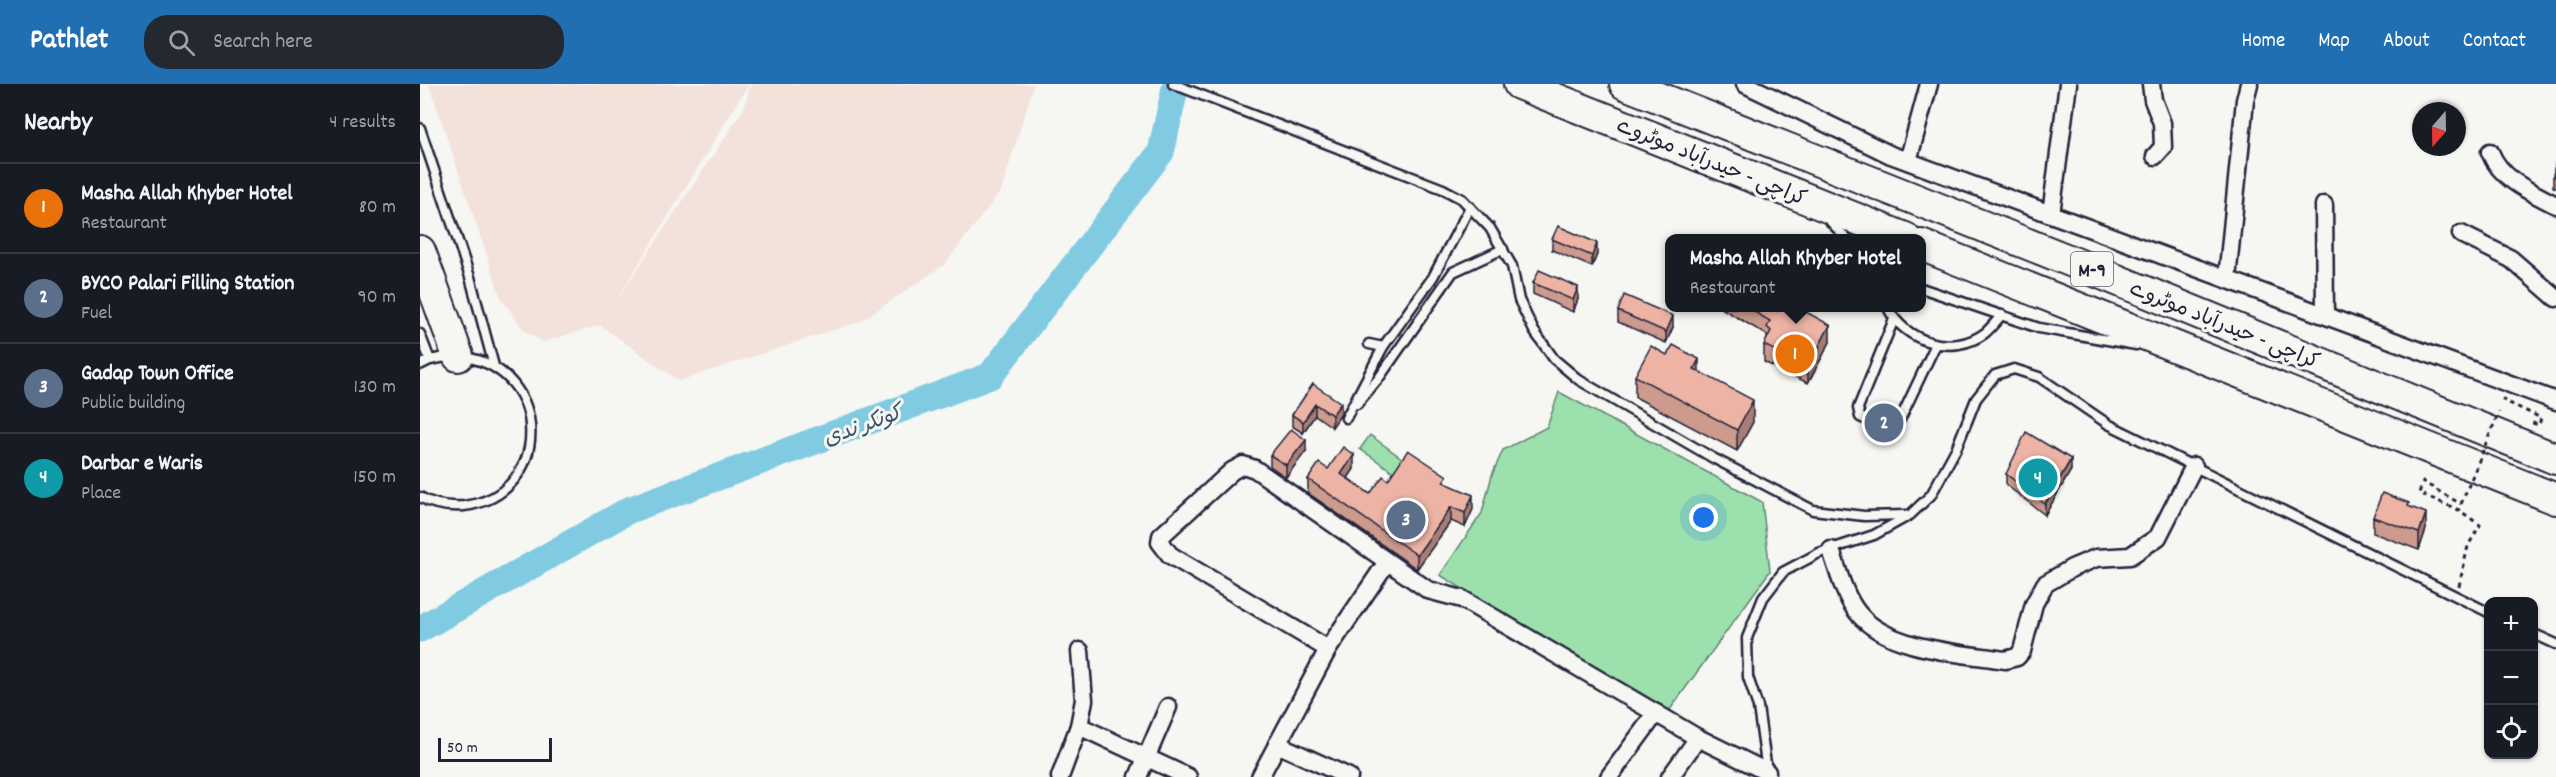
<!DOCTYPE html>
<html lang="en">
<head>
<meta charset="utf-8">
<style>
  :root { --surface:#171b24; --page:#242831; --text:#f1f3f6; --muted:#9ea1a6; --line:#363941; --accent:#1f6fb2 }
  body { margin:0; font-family:Dekko,"Playpen Sans Arabic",sans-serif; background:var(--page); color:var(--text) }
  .controls { position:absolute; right:18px; bottom:18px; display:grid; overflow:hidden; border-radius:12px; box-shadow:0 2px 4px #0004 }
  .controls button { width:54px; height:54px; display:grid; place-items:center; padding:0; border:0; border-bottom:2px solid var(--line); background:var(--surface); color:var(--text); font:30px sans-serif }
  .compass { position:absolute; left:1992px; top:18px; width:54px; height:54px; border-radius:50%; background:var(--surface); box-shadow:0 2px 4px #0004; rotate:200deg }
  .scale { position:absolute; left:18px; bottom:15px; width:114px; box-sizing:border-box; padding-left:6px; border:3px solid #22223b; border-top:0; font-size:16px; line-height:21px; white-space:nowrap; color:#22223b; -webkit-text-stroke:4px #f6f6f2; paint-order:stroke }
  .you { position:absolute; left:1284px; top:434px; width:21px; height:21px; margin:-15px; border:4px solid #fff; border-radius:50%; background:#1a73e8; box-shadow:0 0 0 9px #1a73e833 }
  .badge { display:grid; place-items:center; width:39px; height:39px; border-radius:50%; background:var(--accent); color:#fff; font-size:20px; font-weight:700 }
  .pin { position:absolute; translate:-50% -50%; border:3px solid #fff; box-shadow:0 2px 6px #0006 }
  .popup { position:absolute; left:1245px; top:150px; width:261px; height:78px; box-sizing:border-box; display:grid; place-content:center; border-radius:12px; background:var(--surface); filter:drop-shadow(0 2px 4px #0005); font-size:20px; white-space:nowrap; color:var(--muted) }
  .popup b { font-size:22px; color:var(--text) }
  .popup::after { content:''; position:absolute; left:50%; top:100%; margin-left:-12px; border:12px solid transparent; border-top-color:var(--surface) }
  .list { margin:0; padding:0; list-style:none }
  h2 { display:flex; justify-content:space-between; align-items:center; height:78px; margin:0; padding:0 24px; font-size:26px }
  h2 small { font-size:20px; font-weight:400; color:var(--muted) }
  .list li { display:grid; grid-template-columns:39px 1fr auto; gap:18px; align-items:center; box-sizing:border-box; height:90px; padding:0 24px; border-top:2px solid var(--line) }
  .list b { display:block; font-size:22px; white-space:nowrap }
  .list p { margin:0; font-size:20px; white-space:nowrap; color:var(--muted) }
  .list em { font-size:20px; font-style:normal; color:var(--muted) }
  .icon { flex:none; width:33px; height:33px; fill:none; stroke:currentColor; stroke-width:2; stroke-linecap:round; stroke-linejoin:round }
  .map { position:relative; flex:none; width:2136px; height:693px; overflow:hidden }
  header { display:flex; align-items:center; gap:36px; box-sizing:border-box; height:84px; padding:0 30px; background:var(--accent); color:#fff }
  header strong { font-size:28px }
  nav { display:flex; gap:33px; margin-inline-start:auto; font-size:21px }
  .search { width:420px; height:54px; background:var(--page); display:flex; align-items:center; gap:15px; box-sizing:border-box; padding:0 21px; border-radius:24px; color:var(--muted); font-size:22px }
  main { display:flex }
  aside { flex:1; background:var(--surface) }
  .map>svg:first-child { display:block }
  .built { fill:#f3e2db }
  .green { fill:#9ce1ad; stroke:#5f8274; stroke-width:1.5 }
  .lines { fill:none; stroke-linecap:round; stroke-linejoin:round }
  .river { stroke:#81cbe2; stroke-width:27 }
  .service-casing { stroke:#22223b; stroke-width:13 }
  .minor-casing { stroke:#22223b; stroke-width:21 }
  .motorway-casing { stroke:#22223b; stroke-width:34 }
  .path { stroke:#22223b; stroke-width:3; stroke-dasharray:4.5 4.5; stroke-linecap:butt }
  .service { stroke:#f6f6f2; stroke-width:8 }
  .minor { stroke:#f6f6f2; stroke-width:16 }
  .motorway { stroke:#f6f6f2; stroke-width:30 }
  .path-bridge { stroke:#22223b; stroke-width:3; stroke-dasharray:4.5 4.5; stroke-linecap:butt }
  .wall { fill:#cc9b8e; stroke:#22223b; stroke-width:1.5 }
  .shaded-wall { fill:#a67e74; stroke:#22223b; stroke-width:1.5 }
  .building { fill:#edb4a5; stroke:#22223b; stroke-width:1.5 }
  .labels { text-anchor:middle; stroke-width:6; stroke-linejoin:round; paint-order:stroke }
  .shield { fill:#f6f6f2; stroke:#626272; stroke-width:1.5 }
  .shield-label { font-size:20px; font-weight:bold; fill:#22223b }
  .street-label { font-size:21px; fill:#22223b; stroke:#f6f6f2 }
  .water-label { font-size:22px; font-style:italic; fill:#3e556d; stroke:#f6f6f2 }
</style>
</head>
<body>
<header>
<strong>Pathlet</strong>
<div class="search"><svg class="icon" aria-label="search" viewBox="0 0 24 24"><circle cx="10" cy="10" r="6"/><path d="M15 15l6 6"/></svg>Search here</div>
<nav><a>Home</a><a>Map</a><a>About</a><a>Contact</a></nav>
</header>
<main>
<aside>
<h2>Nearby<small>4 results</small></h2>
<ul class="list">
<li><span class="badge" style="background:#e8710a">1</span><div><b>Masha Allah Khyber Hotel</b><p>Restaurant</p></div><em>80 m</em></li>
<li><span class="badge" style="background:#5c6f8a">2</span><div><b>BYCO Palari Filling Station</b><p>Fuel</p></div><em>90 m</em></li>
<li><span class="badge" style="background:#5c6f8a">3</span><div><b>Gadap Town Office</b><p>Public building</p></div><em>130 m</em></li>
<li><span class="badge" style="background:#0f9aa8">4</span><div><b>Darbar e Waris</b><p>Place</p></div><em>150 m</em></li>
</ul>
</aside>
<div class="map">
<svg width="2136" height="693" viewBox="0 0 2136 693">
  <rect width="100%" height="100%" fill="#f6f6f2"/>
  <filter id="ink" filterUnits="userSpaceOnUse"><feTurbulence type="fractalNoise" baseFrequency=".0167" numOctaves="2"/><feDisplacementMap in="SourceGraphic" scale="12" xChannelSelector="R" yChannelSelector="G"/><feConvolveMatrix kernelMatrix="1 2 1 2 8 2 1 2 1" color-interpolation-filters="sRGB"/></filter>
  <g filter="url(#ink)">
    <!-- built -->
    <polygon class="built" points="9,0 329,0 195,219 323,26 331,0 614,0 581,107 524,181 441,237 259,297 180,241 123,258 104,246 81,214"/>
    <!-- green -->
    <g class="green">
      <polygon points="1139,308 1342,418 1350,487 1249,627 1221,614 1020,491 1062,429 1072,391 1083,366 1127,343"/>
      <polygon points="950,351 987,378 978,391 940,365"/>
    </g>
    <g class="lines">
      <!-- river -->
      <polyline class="river" points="0,545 209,426 570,292 741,68 756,0"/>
      <defs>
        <g id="service">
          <polyline points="753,0 1023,105 1042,115 1070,144 1092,182 1099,216 1114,247 1134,275 1159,296 1293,374 1393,426 1444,432 1486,431"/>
          <polyline points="0,44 50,193 74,282"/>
          <polyline points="1408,135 1426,154"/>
          <polyline points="1501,204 1619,244 1716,261"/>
          <path d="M1468,224C1485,258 1533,273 1565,249C1571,244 1576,237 1582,231"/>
          <polyline points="1474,235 1438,324 1440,333 1468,345 1477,342 1516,260"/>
          <polyline points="0,250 10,276"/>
          <polyline points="949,260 963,263"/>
          <polyline points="0,281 10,276 31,272"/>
          <polyline points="937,320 959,294 1033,188 1083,165"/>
          <polyline points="926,334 963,263 1013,193 1050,123"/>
          <path d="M0,413C13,421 29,423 44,422C133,411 132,286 44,273"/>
          <polyline points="2114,550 2136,560"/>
          <polyline points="1347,687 1338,623 1328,593 1327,554 1343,514 1363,488 1399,469 1454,451 1490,431 1511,411 1536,365 1556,315 1575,291 1594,285 1619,293 1688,340 2068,528"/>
        </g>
        <g id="minor">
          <polyline points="1325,0 1471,71 2136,317"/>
          <polyline points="1731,0 1733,16 1742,39 1743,63 1735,72"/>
          <path d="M2070,68C2081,96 2111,108 2136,121"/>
          <polyline points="1488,77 1509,0"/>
          <polyline points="1904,121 1905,231"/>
          <polyline points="1631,130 1648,0"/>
          <polyline points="2041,150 2091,175 2136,214"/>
          <polyline points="1807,195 1825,16 1829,0"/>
          <path d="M1411,466C1418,486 1424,512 1438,529C1467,566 1541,569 1585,576L1597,573L1602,567L1614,520L1625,500L1652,484L1676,474L1710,472L1738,453L1774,382"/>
          <polyline points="908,565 750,471 740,458 741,452 812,387 823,381 835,385 1008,506 1042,515 1278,654 1347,688"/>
          <polyline points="659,642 768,693"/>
          <polyline points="857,660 929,693"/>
          <polyline points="640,693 659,642 664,616 660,567"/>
          <polyline points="718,693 748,623"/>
          <polyline points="840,693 908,565 967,478"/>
          <polyline points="1189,693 1236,629"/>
          <polyline points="1250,693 1278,654"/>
        </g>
        <g id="motorway">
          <polyline points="1099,0 1485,154"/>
          <polyline points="1205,0 1643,174 2136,375"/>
          <polyline points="1501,161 2136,415"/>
          <polyline points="0,167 38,272"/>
        </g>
      </defs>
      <!-- service casing -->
      <use href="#service" class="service-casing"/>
      <!-- minor casing -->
      <use href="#minor" class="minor-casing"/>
      <!-- motorway casing -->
      <use href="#motorway" class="motorway-casing"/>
      <!-- path -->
      <g class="path">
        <polyline points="2084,314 2083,316 2121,334 2119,341 2109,338"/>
        <polyline points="2039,502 2048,462 2060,441 2039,426 1999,409 2003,398 2041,420"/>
      </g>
      <!-- service -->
      <use href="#service" class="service"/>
      <!-- minor -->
      <use href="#minor" class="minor"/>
      <!-- motorway -->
      <use href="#motorway" class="motorway"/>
      <!-- path-bridge -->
      <polyline class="path-bridge" points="2041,420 2079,328"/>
    </g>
    <!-- wall -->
    <g class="wall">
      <polygon points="2136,76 2136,104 2133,103 2133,92"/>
      <polygon points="1132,155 1177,170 1172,183 1132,166"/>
      <polygon points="1113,199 1158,215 1153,228 1113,210"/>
      <polygon points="1301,224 1351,224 1410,258 1388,299 1344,278 1344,261 1347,255 1347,251"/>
      <polygon points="1198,227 1253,243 1246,259 1198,238"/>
      <polygon points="1279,287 1333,338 1317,367 1215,313 1215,292"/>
      <polygon points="893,300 921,330 912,343 895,331 883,349 872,342 872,331"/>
      <polygon points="886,367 866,393 850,382 850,371"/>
      <polygon points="908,385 934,385 928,394 950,410 968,396 1027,400 1053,425 1045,443 1031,437 997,485 888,409 888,395"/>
      <polygon points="1651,386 1625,431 1586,401 1586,390"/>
      <polygon points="1989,423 2006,445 1999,466 1953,449 1953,433"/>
    </g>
    <!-- shaded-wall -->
    <g class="shaded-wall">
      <polygon points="1177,159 1177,170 1172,183 1172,172"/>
      <polygon points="1158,203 1158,215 1153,228 1153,216"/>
      <polygon points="1253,232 1253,243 1246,259 1246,248"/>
      <polygon points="1410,241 1410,258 1388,299 1388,283"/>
      <polygon points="1279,275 1279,296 1274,285"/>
      <polygon points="1333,316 1333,338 1317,367 1317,346"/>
      <polygon points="921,319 921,330 912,343 912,331"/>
      <polygon points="895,320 895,331 883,349 883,338"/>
      <polygon points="886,356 886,367 866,393 866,381"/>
      <polygon points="934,371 934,385 921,404 921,390"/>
      <polygon points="1651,375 1651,386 1625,431 1625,420"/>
      <polygon points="1053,411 1053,425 1045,443 1045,429"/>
      <polygon points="1031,423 1031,437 997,485 997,471"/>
      <polygon points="2006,429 2006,445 1999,466 1999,449"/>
    </g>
    <!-- building -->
    <g class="building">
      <polygon points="2136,76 2136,93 2133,92"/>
      <polygon points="1138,142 1177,159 1172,172 1132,155"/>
      <polygon points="1119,186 1158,203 1153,216 1113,199"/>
      <polygon points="1204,211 1253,232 1246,248 1198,227"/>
      <polygon points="1328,224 1351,224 1357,227 1359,224 1379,224 1410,241 1388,283 1344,261 1351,247 1347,243 1350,237"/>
      <polygon points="1253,261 1279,275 1274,285 1333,316 1317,346 1215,292 1231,262 1247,271"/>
      <polygon points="893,300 921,319 912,331 895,320 883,338 872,331"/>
      <polygon points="871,345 886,356 866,381 850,371"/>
      <polygon points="1606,348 1651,375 1625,420 1586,390"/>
      <polygon points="923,363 934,371 921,390 950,410 963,392 968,396 988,366 1027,392 1023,398 1053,411 1045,429 1031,423 997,471 888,395 899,379 908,385"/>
      <polygon points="1962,409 1989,419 1988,422 2006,429 1999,449 1953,433"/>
    </g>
  </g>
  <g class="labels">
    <!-- shield labels -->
    <rect class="shield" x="1651" y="168" width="42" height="34" rx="4.5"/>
    <g class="shield-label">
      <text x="1672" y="192">M-9</text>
    </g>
    <!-- street labels -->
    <g class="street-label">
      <text transform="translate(1292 77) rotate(22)" y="7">کراچی - حیدرآباد موٹروے</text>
      <text transform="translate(1805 240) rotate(22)" y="7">کراچی - حیدرآباد موٹروے</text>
    </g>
    <!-- water labels -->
    <g class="water-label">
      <text transform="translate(442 340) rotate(-20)" y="8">کونکر ندی</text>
    </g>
  </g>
</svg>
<div class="controls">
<button>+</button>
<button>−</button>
<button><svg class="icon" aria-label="locate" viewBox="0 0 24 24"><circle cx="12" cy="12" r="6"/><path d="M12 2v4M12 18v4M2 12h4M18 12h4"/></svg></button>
</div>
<svg class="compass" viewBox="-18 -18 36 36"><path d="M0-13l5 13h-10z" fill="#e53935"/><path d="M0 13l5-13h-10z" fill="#9ea1a6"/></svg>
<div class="scale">50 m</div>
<div class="you"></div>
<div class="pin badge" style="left:1375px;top:270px;background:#e8710a">1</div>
<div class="popup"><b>Masha Allah Khyber Hotel</b>Restaurant</div>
<div class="pin badge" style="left:1464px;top:339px;background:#5c6f8a">2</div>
<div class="pin badge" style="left:986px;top:436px;background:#5c6f8a">3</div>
<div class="pin badge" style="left:1618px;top:394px;background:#0f9aa8">4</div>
</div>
</main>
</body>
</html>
